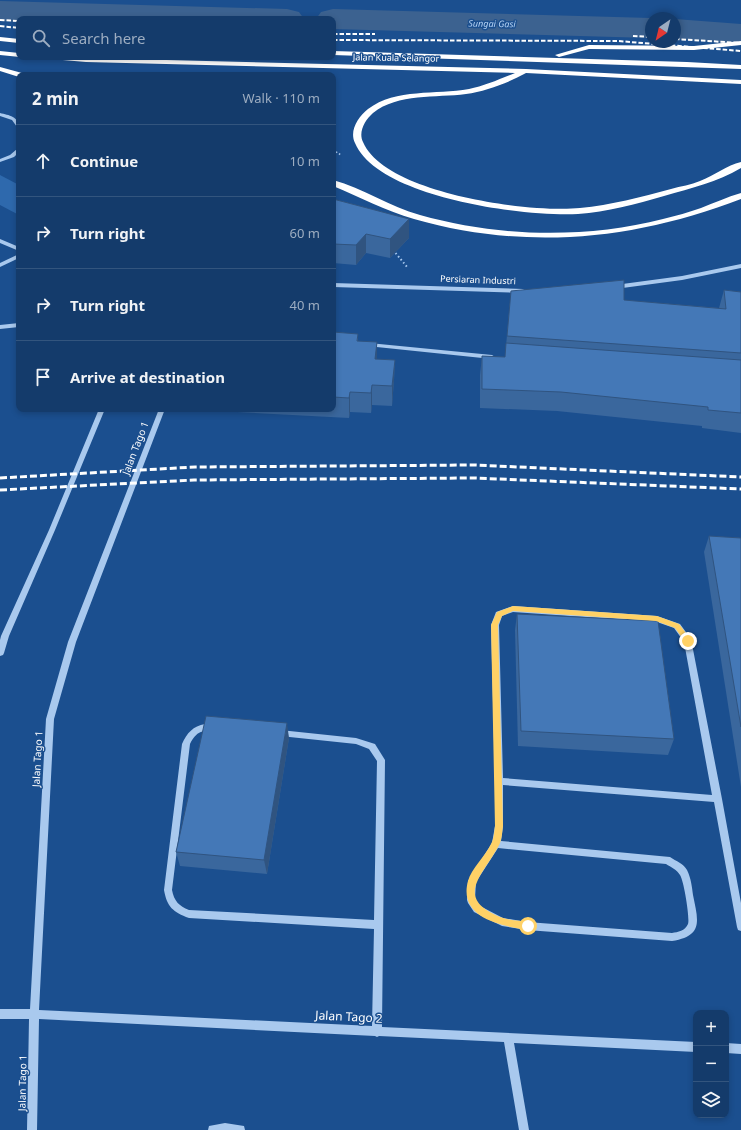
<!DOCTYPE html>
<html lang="en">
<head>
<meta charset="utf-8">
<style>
  :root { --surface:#143b6b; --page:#214673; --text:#f1f3f6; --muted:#9dadc1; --line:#33557e }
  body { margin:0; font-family:"Noto Sans",sans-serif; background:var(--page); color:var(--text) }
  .controls { position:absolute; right:12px; bottom:12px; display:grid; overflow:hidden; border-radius:8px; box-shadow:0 2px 6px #0003 }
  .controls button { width:36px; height:36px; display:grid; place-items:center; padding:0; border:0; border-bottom:1px solid var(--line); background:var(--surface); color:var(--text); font:20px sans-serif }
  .compass { position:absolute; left:645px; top:12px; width:36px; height:36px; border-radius:50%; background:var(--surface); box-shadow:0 2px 6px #0003; rotate:215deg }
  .stop { position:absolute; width:12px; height:12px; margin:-9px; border:3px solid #ffd166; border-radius:50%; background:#fff }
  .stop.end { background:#ffd166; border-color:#fff; box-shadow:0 1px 4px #0008 }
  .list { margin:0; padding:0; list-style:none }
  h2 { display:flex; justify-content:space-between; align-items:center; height:52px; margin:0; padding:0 16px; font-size:17px }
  h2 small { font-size:13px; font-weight:400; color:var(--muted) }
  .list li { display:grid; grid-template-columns:26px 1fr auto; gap:12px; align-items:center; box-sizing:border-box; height:72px; padding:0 16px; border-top:1px solid var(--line) }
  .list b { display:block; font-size:15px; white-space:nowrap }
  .list em { font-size:13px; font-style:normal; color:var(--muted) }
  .icon { flex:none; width:22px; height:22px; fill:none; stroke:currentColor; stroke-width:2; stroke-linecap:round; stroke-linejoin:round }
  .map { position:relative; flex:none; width:741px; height:1130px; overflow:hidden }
  .search { position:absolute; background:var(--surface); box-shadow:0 2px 6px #0003; left:16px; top:16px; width:320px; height:44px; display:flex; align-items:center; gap:10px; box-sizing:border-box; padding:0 14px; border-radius:8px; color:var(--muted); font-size:15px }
  .panel { position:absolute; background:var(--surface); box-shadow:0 2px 6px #0003; left:16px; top:72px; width:320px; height:340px; border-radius:8px }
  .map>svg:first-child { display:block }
  .green { fill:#2e69ad }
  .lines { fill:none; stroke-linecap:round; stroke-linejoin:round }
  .river { fill:#3c6290; fill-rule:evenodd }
  .path-far1 { stroke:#a9c9ee; stroke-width:1.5; stroke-dasharray:1.5 2; stroke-linecap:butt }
  .path { stroke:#a9c9ee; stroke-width:2; stroke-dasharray:1.5 2.5; stroke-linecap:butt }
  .minor { fill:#a9c9ee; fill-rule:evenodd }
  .highway { fill:#fff; fill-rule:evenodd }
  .rail-far1 { stroke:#fff; stroke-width:2; stroke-dasharray:4.5 2; stroke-linecap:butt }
  .rail { stroke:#fff; stroke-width:3; stroke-dasharray:7 3; stroke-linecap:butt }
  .wall { fill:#3a679d }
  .shaded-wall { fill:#305480 }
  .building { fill:#4478b7; stroke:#305480 }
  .route { fill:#ffd166 }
  .labels { text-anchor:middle; stroke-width:3; stroke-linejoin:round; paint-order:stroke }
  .far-water-label { font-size:9px; font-style:italic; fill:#b5d3f5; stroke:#1b4f8f }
  .far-street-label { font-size:9px; fill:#fff; stroke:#1b4f8f }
  .street-label { font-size:10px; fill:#fff; stroke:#1b4f8f }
  .near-street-label { font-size:12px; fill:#fff; stroke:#1b4f8f }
</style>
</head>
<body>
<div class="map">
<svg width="741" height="1130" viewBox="0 0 741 1130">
  <rect width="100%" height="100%" fill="#1b4f8f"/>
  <!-- green -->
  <polygon class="green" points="0,175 19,185 19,215 0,205"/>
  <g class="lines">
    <!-- river -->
    <g class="river">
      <polygon points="0,1 287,9 299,12 304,19 19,19 19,22 0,21"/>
      <polygon points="333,9 651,18 652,18 651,38 333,29 333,19 316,19 321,12"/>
      <polygon points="675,19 741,24 741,44 675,39"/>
    </g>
    <!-- path-far1 -->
    <polyline class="path-far1" points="333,150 341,155"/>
    <!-- path -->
    <polyline class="path" points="393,250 408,268"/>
    <!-- minor -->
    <g class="minor">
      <path d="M0,113C9,115 19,117 19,127H17L12,120L0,116Z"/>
      <polygon points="17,149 19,149 19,152 14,157 0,162 0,159 10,155"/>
      <polygon points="0,239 19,247 19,251 0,243"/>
      <polygon points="19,254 19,258 0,267 0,263"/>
      <polygon points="741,264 741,268 682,280 615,289 612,287 615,285 682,276"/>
      <polygon points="333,283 523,289 526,291 523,293 333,287"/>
      <polygon points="19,323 19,327 0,329 0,325"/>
      <polygon points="369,343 492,355 495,357 492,359 367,346 366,345"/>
      <polygon points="99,409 105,409 55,530 9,636 4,653 3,655 0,656 0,640 1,636 49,530"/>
      <path d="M159,409H165L76,642L54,719L39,1010L372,1026L374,929L189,918C173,912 167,907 164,890L182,744C187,733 193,726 205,724C209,723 211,723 215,724L216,726L215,728C202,732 197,730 190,744L172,890C174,901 179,906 189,910L374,920L377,761L369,749L356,744L280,736L277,735L276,733L277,731L280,730L356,738L375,744L385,760L382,1027L696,1042V1052L514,1043L529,1130H519L504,1042L379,1036L377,1037L375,1036L39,1019L37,1130H27L29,1019H0V1009H30L46,719L68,642Z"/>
      <path d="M513,606L657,616L680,624L691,639L722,799L741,903V931L738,930L737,927L714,802L503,785V826L501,841L670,857C676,861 684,864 687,870C691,878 692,887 693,895C698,920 704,936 672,941L527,930L502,926L474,912L468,903L467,900L468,881L492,843L495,826V781L491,625L496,612ZM513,612L657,622L674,628L684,642L712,795L503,778L499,625L502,616ZM498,848L666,864C671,867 677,870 680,875C684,881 690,919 688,924C685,931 678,932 672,933L527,922L503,918L480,906L475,899L476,882Z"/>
      <polygon points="726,1043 741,1044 741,1054 726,1053"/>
      <polygon points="225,1123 244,1126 245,1130 208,1130 209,1126"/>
    </g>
    <!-- highway -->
    <g class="highway">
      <polygon points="0,37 19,39 19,43 0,41"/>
      <polygon points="741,41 741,45 694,50 589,49 559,57 555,55 589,45 694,46"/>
      <polygon points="0,51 19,53 20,57 0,55"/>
      <polygon points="333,51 687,62 741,65 741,69 333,55"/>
      <path d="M47,57L526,69L741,80V84L526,73C508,83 486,91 466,94C436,98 398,93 373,113C365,120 358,132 363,142C385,194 530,213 580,208C611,205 641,197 671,189C681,186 691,185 700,181C714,176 727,165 741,162V168C717,182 692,188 664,196C636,204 607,212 578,214C525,217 378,198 355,143C349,131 358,117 368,109C396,88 436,95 469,89C484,86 500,79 515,73L86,62L51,59Z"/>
      <polygon points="0,67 22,73 23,75 19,75 19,77 0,71"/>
      <path d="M333,180C363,188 390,207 420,215C498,237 585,239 663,219C676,216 689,212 701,208C714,203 727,197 741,193V199C634,240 526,251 414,219C386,211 360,197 333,186Z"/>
    </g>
    <!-- rail-far1 -->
    <g class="rail-far1">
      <polyline points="0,20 19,21"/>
      <polyline points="0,26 19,28"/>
      <polyline points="333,34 375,34"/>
      <polyline points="633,36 651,37"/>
      <polyline points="675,39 741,43"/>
      <polyline points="333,40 618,41 741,51"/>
    </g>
    <!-- rail -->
    <g class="rail">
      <polyline points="0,478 195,467 474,465 741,477"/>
      <polyline points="0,490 194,480 474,478 741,489"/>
    </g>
  </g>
  <!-- wall -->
  <g class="wall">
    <polygon points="333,199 409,219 409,238 390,258 366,253 356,265 333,263"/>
    <polygon points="724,290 741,292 741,433 702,428 702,426 557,411 480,408 480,375 482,356 505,357 511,291 719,308"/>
    <polygon points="333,332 358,334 358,341 377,359 395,360 394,380 392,406 372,405 371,413 350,412 349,418 200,410 200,409 333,409"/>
    <polygon points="709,536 741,538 741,787 704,552"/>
    <polygon points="517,614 674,739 668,755 518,746 515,630"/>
    <polygon points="289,738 267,874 180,866 176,852"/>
  </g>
  <!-- shaded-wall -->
  <g class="shaded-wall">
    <polygon points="409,219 409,238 390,258 390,239"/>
    <polygon points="366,234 366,253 356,265 356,245"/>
    <polygon points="377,342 377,363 375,359"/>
    <polygon points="395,360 394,380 392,406 392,386"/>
    <polygon points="372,385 372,405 371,413 371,393"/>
    <polygon points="350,392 350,412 349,418 349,398"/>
    <polygon points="287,723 289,738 267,874 264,860"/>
  </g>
  <!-- building -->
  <g class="building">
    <polygon points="333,199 409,219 390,239 366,234 356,245 333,244"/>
    <polygon points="624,280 624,300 726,309 724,290 741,292 741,353 507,336 511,291"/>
    <polygon points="333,332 358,334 357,341 377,342 375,359 395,360 392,386 372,385 371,393 350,392 349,398 333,397"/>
    <polygon points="506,343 741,360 741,413 708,410 708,407 561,392 482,389 482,356 505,357"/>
    <polygon points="709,536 741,538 741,727"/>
    <polygon points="517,614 658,621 674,739 521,731"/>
    <polygon points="206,716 287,723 264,860 176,852"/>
  </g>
  <!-- route -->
  <path class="route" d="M513,606L657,616L679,624L692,641L691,643H686L675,628L656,621L513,611L502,616L498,625L503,826C502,833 502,841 498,847C482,876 454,898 500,917C510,921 521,920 530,923L532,926L528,930C501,926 458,918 468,881C471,869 486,855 491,844C494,839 494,832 495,826L491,625L497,612Z"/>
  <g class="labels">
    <!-- far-water labels -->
    <g class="far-water-label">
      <text transform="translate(492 24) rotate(1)" y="3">Sungai Gasi</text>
    </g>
    <!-- far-street labels -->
    <g class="far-street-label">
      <text transform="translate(396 58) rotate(1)" y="3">Jalan Kuala Selangor</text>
      <text transform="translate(478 280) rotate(2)" y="3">Persiaran Industri</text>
    </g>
    <!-- street labels -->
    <g class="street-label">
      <text transform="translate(135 448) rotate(-69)" y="4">Jalan Tago 1</text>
      <text transform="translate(37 759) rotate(-87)" y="4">Jalan Tago 1</text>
      <text transform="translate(22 1083) rotate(-89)" y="4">Jalan Tago 1</text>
    </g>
    <!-- near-street labels -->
    <g class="near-street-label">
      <text transform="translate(349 1017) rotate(3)" y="4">Jalan Tago 2</text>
    </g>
  </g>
</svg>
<div class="controls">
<button>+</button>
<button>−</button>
<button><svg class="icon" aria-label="layers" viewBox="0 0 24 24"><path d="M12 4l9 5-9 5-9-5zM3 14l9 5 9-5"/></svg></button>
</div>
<svg class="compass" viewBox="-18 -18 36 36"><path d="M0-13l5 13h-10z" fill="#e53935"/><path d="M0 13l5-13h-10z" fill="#9dadc1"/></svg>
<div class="stop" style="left:528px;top:926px"></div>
<div class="stop end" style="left:688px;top:641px"></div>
<div class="search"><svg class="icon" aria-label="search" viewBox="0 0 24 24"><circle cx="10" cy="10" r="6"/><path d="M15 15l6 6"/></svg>Search here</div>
<section class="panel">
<h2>2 min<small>Walk · 110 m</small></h2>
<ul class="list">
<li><svg class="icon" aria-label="ahead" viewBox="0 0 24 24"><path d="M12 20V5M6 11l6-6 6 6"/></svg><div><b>Continue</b></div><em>10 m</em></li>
<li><svg class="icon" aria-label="right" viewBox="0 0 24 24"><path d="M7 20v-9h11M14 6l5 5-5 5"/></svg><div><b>Turn right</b></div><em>60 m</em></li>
<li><svg class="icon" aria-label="right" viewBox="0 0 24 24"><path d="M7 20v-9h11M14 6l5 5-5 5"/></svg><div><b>Turn right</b></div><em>40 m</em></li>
<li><svg class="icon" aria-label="arrive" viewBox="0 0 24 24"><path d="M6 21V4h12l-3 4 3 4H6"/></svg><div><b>Arrive at destination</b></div></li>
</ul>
</section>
</div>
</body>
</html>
